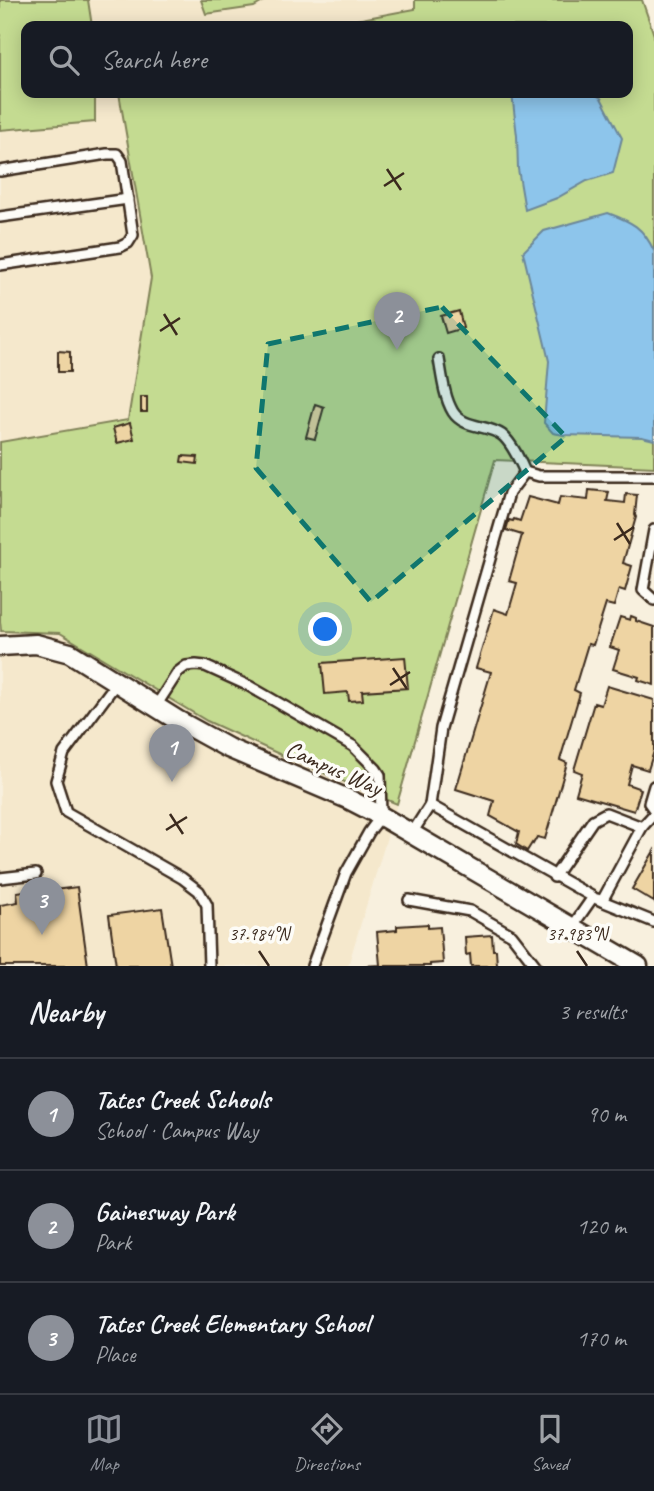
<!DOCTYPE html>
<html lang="en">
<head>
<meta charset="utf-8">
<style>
  :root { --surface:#171b24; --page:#242831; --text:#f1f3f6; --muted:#9ea1a6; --line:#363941; --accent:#8c9099 }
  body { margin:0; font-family:Caveat,sans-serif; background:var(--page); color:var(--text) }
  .you { position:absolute; left:326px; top:630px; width:24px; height:24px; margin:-18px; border:5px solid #fff; border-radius:50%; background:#1a73e8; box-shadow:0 0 0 10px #1a73e833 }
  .badge { display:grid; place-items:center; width:46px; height:46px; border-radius:50%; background:var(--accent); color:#fff; font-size:23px; font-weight:700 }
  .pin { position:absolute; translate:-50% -58px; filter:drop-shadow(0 2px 4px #0008) }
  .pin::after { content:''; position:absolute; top:37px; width:24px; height:21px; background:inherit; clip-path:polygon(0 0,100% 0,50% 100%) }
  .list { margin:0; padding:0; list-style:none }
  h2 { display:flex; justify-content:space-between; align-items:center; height:91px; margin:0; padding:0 28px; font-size:30px }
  h2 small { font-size:23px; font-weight:400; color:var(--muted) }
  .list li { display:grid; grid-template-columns:46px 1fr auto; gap:21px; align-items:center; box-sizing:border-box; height:112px; padding:0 28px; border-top:2px solid var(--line) }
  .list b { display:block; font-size:26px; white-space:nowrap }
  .list p { margin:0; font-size:23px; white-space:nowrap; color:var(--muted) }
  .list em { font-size:23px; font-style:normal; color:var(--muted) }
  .icon { flex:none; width:38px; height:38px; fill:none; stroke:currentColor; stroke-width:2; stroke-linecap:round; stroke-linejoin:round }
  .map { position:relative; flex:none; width:654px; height:966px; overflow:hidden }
  .search { position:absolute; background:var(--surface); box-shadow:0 4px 18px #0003; left:21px; right:21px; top:21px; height:77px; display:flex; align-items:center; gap:18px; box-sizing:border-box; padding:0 24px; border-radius:14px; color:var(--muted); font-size:26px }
  .sheet { height:427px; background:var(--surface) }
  nav { display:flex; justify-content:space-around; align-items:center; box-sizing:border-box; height:98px; border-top:2px solid var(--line); background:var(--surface); font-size:19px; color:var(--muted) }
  nav a { display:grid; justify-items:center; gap:4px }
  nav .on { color:var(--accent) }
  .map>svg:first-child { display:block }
  .built { fill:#f5e8cc }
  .green { fill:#c4db91; stroke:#808258; stroke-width:2 }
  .water { fill:#8dc5eb; stroke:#6c8799; stroke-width:2 }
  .building { fill:#eed4a3; stroke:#3b2a1e; stroke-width:2 }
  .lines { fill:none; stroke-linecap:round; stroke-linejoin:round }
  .service-casing { stroke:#3b2a1e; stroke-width:14 }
  .minor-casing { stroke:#3b2a1e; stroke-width:23 }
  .service { stroke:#fdfcf7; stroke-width:9 }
  .minor { stroke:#fdfcf7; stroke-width:18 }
  .marked { fill:#0f766e; fill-opacity:0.2; stroke:#0f766e; stroke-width:5; stroke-dasharray:14 9; stroke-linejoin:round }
  .ticks { fill:none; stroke:#3b2a1e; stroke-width:2.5 }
  .labels { text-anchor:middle; stroke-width:7; stroke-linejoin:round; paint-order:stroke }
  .street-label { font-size:24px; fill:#3b2a1e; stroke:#fdfcf7 }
  .ticks-label { font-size:18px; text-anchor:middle; fill:#3b2a1e; stroke:#fdfcf7; stroke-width:7; stroke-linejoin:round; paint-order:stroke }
</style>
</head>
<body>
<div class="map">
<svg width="654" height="966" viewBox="0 0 654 966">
  <rect width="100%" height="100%" fill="#f8f0de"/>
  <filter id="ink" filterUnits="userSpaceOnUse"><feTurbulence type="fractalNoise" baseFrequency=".0143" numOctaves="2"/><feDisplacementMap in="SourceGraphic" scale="14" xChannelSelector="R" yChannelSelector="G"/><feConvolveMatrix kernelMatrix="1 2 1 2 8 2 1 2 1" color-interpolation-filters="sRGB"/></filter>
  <g filter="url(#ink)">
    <!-- built -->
    <g class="built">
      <polygon points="0,0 415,0 415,9 324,26 26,26 26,93 119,93 151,278 127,421 0,442"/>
      <polygon points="0,621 2,631 60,633 207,721 290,759 397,804 348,966 0,966"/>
    </g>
    <!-- green -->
    <g class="green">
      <polygon points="0,0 88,0 92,26 26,26 26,93 95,93 95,122 0,130"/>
      <polygon points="201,0 266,0 254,7 206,14"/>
      <polygon points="415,0 642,0 654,35 654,467 495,460 397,804 290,759 207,721 60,633 1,631 0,621 0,442 128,420 151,278 119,93 628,93 628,26 324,26 415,9"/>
    </g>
    <!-- water -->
    <g class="water">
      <polygon points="512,93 592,93 601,98 622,138 613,173 587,181 557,198 525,210 518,169 517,136"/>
      <path d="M608,213C632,222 643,227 654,251V440L642,437L564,435L553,433L544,423L549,361L523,252L544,231Z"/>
    </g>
    <!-- building -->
    <g class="building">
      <polygon points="459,311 463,328 446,333 441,316"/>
      <polygon points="58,351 70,352 70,372 58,372"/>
      <rect x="141" y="397" width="6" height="15"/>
      <polygon points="315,404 324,407 315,439 306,437"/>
      <polygon points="130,423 134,439 117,443 113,428"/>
      <polygon points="182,456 198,457 197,464 181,462"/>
      <polygon points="589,490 609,492 607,501 625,503 626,494 637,495 635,515 636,517 623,563 632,566 625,591 619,589 614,606 606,604 593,645 588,644 574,690 580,693 560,760 567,763 545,839 537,837 533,844 532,843 527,851 516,844 519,832 490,816 494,801 456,789 491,672 476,668 494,609 508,614 517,583 509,581 522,535 506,530 509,520 513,521 514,519 520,521 528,497 558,505 560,497 588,500"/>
      <polygon points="631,616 636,618 636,621 654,627 654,685 638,680 639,677 613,669 619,650 610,647 620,617 630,620"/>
      <polygon points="405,657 408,688 362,691 363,700 349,701 348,692 325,694 322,663"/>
      <polygon points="607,686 654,700 654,751 648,770 632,765 627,784 641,789 634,811 576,794 582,773 574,770 594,703 601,705"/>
      <polygon points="654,851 654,902 632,889"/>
      <polygon points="77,887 88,966 0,966 0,905 18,902 17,892 46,888 46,891"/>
      <polygon points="162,908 171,966 116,966 109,915"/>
      <polygon points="428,924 428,928 440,927 443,963 430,964 430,966 363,966 380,965 377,932 397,930 397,926"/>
      <polygon points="492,935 493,950 496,950 497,965 501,966 471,966 470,954 466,955 465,937"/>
    </g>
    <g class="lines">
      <defs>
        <g id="service">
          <polyline points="0,171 107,154 117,154 122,161 133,235 128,243 120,247 0,265"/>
          <polyline points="0,217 128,199"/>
          <path d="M439,359C442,376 444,397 453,412C464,429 487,424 502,435C512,443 520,461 525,472"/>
          <polyline points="654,530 643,590 654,600"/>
          <polyline points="117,682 64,753 56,781 66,812 182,878 199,891 207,905 209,966"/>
          <polyline points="156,706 178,672 186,666 196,665 205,666 249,686 353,746 376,769 380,775 381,816 369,832 346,873 312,966"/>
          <polyline points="654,786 649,803 654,810"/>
          <polyline points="430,805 441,728 509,493 525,472 539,476 654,476"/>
          <polyline points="412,833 430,805 593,897 572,927"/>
          <polyline points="554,877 593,820 606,813 642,827"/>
          <polyline points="0,878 36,874"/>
          <polyline points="597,899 654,922"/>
          <polyline points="409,900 470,911 512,935 536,966"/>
          <polyline points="602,901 642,827 654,814"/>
        </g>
        <polyline id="minor" points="0,646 36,644 70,653 177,720 228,748 350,800 381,816 638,966"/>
      </defs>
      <!-- service casing -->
      <use href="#service" class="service-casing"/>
      <!-- minor casing -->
      <use href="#minor" class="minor-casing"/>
      <!-- service -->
      <use href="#service" class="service"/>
      <!-- minor -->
      <use href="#minor" class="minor"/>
    </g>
  </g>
  <!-- marked area -->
  <path class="marked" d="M442,307L566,437L371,602L256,468L268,344Z"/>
  <!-- ticks -->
  <path class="ticks" d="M387,169L401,190M384,186L404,173M164,314L177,335M160,331L180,318M617,523L630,544M614,540L634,527M393,668L407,689M390,685L410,672M170,814L183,834M166,830L187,817M259,951L269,966M577,951L587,966"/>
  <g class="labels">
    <!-- street labels -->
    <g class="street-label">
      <text transform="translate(334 768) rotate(24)" y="8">Campus Way</text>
    </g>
  </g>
  <g class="ticks-label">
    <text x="259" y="940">37.984°N</text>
    <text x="577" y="940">37.983°N</text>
  </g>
</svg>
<div class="you"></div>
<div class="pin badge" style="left:172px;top:782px">1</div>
<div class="pin badge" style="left:397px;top:350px">2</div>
<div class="pin badge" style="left:42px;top:935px">3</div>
<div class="search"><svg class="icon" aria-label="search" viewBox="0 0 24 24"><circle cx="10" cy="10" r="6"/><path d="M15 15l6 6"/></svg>Search here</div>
</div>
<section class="sheet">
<h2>Nearby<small>3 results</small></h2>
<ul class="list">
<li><span class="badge">1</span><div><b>Tates Creek Schools</b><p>School · Campus Way</p></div><em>90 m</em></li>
<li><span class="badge">2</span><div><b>Gainesway Park</b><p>Park</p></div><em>120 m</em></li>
<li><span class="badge">3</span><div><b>Tates Creek Elementary School</b><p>Place</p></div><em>170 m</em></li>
</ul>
</section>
<nav>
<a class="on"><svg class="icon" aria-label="map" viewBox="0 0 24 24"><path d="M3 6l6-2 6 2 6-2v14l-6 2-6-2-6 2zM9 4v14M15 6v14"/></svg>Map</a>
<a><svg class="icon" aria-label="directions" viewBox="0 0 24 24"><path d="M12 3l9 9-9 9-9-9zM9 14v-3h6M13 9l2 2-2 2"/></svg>Directions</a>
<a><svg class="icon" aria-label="saved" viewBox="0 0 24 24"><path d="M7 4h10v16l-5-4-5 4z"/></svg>Saved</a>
</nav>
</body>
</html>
